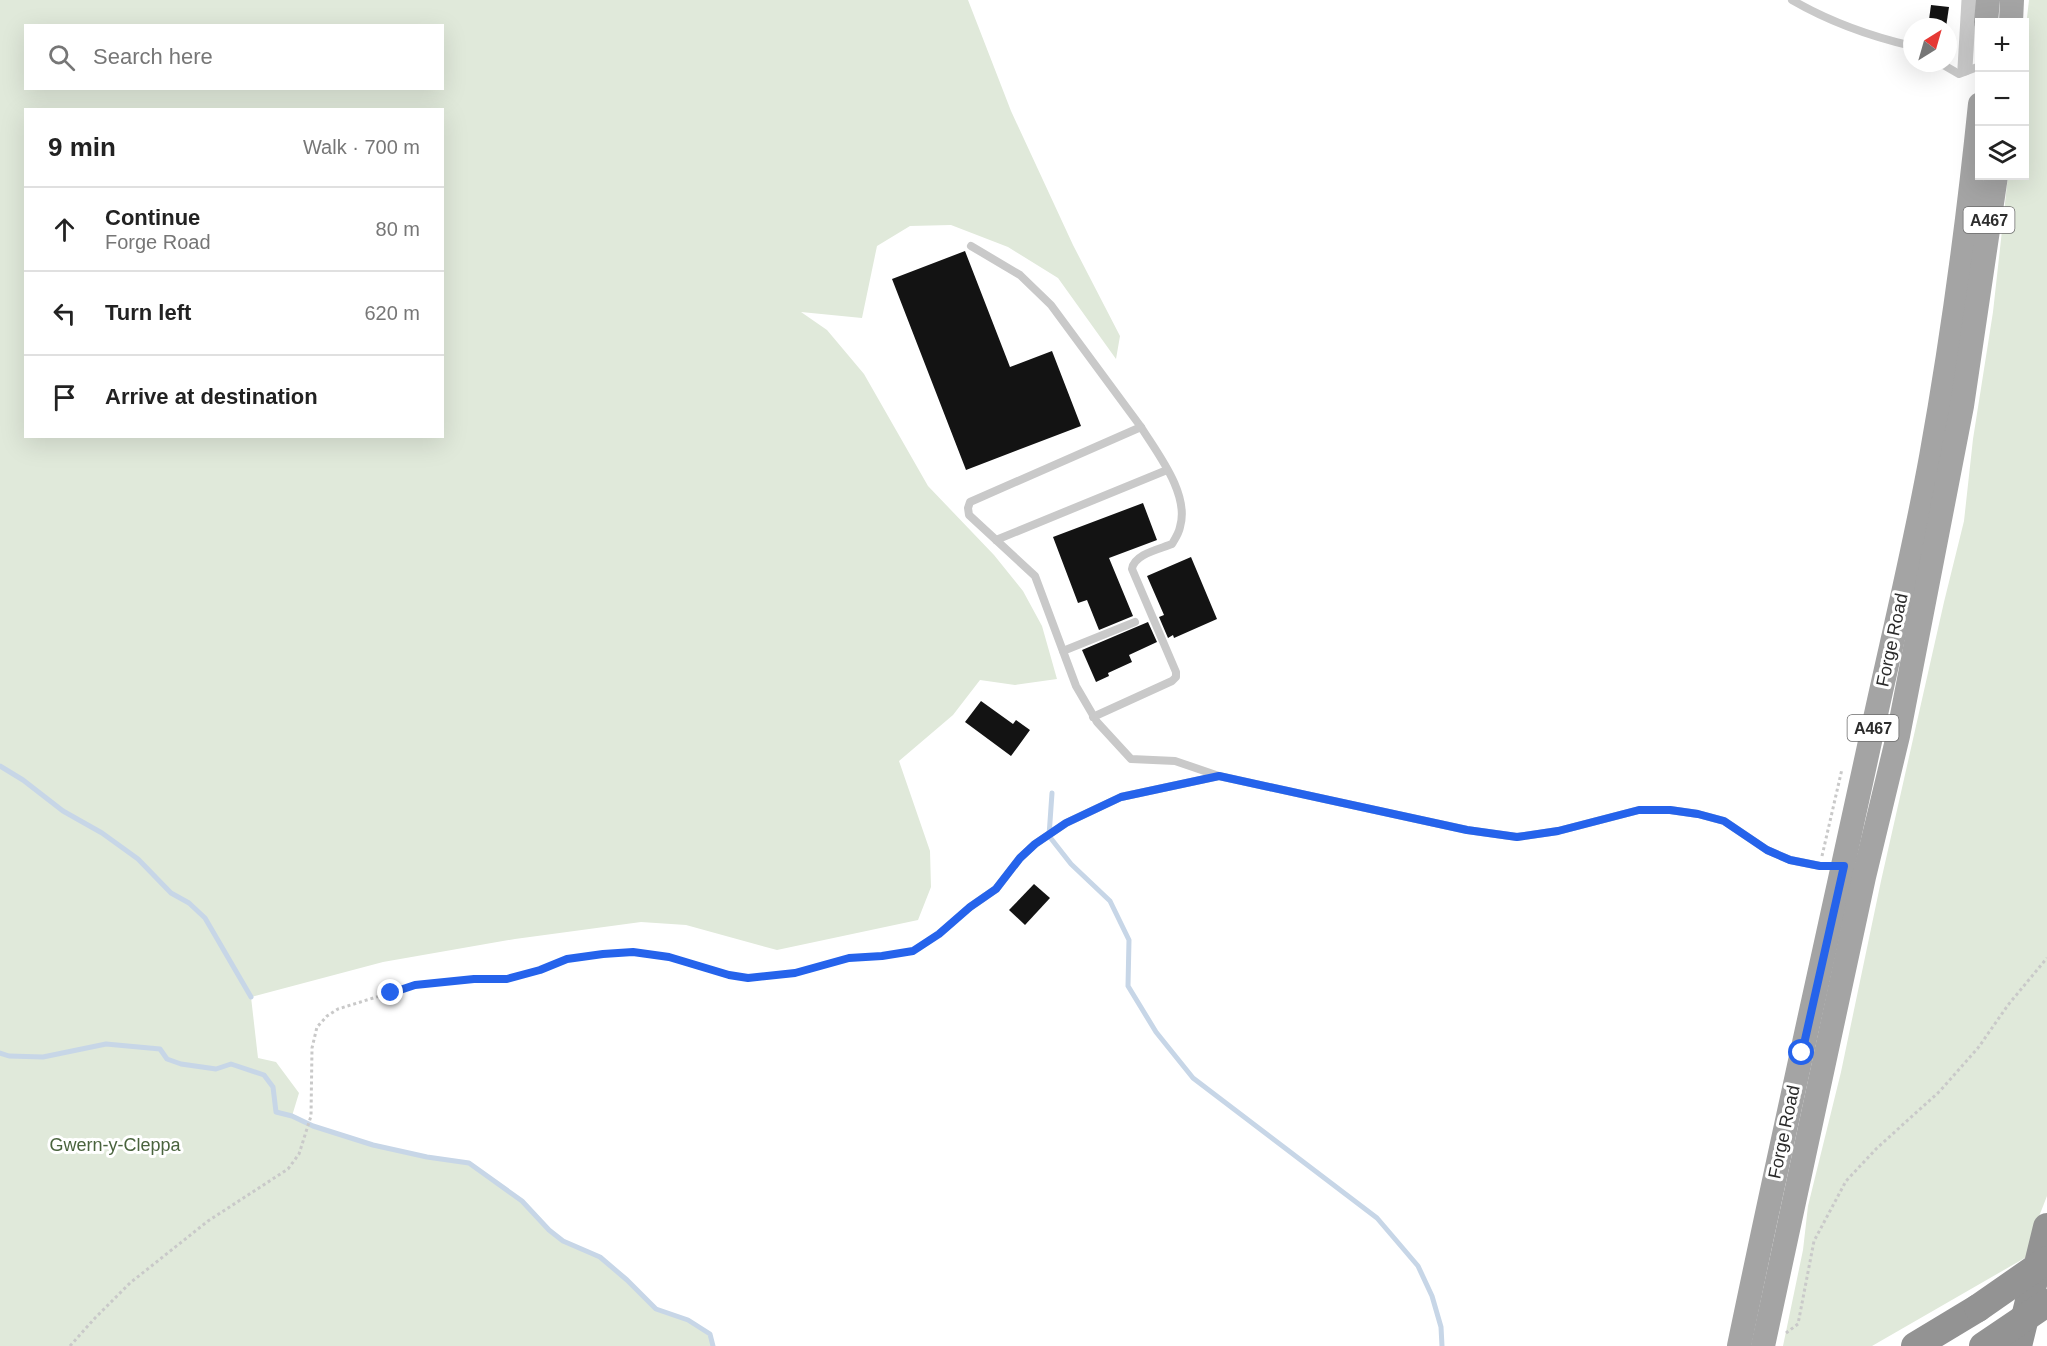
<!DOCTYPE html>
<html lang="en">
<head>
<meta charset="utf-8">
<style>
  :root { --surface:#fff; --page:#f2f2f2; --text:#222; --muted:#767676; --line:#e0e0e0 }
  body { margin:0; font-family:Arial,sans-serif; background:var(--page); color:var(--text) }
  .controls { position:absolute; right:18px; top:18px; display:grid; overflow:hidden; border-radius:0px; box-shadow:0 6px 24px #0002 }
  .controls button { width:54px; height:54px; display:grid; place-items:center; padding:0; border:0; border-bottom:2px solid var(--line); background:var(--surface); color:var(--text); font:30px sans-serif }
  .compass { position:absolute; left:1903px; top:18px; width:54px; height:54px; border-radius:50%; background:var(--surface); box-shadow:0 6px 24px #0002; rotate:37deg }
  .stop { position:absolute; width:18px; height:18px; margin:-14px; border:4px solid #2563eb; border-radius:50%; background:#fff }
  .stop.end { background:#2563eb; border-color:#fff; box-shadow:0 2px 6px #0008 }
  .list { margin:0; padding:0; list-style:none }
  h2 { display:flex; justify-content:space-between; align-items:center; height:78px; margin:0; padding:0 24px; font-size:26px }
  h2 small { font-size:20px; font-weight:400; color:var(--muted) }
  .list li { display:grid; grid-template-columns:39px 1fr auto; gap:18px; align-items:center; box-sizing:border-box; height:84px; padding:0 24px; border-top:2px solid var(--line) }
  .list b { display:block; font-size:22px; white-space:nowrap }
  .list p { margin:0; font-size:20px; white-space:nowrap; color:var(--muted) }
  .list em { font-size:20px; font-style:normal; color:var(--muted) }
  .icon { flex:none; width:33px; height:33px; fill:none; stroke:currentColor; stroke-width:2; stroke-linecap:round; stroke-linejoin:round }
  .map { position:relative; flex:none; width:2047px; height:1346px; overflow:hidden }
  .search { position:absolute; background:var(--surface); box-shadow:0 6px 24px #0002; left:24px; top:24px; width:420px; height:66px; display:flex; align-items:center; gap:15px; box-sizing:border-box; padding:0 21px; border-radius:0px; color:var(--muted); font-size:22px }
  .panel { position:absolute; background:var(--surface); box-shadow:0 6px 24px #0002; left:24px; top:108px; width:420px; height:330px; border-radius:0px }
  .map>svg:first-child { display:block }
  .green { fill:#e0e9da; fill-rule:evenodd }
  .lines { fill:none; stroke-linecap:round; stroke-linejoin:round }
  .stream { stroke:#c7d6e7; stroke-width:5 }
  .building { fill:#131313 }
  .path { stroke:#c9c9c9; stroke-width:3; stroke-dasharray:3 3; stroke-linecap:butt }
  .lane { stroke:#c9c9c9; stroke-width:8 }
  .street { stroke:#c9c9c9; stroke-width:15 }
  .primary { stroke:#a4a4a4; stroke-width:24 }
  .highway { stroke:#939393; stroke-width:28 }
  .highway-bridge { stroke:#939393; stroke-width:28 }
  .route { stroke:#2563eb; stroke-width:8 }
  .labels { text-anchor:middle; stroke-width:6; stroke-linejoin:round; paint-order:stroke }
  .shield { fill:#fff; stroke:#6b6b6b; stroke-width:1.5 }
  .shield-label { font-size:16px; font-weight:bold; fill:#2c2c2c }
  .street-label { font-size:18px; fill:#2c2c2c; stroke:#fff }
  .park-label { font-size:18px; fill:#49633d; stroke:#fff }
</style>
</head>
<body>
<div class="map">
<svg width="2047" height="1346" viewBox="0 0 2047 1346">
  <rect width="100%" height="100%" fill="#fff"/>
  <!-- green -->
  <g class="green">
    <path d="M0,0H968L1011,111L1073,245L1120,336L1116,359L1058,278L1008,247L951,225L910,226L877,246L862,318L801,312L827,330L864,374L928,486L994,555L1023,591L1042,626L1057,679L1015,685L980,680L953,715L899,761L930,851L931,887L918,920L777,950L686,925L641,922L515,939L383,962L251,997L258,1058L276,1062L299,1093L292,1116L313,1126L373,1145L427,1157L469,1163L522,1201L549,1230L563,1241L600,1257L627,1280L656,1309L688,1320L710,1334L713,1346H0ZM26,26H442V88H26ZM26,110H442V436H26Z"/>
    <polygon points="2029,0 2047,0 2047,1196 2036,1224 2030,1255 1872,1346 1783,1346 1803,1250 1808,1206 1841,1072 1881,881 1944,602 1964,521 1973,439 1993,312 2008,176 2024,176 2024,44"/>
  </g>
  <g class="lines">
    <!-- stream -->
    <g class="stream">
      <polyline points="0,766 23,780 63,811 102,833 138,859 171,893 189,903 205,918 251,997"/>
      <polyline points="1052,793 1049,836 1071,864 1110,901 1129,940 1128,986 1156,1032 1193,1078 1377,1218 1418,1266 1432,1296 1441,1327 1442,1346"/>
      <polyline points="0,1053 9,1056 43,1057 106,1044 160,1049 167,1059 181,1064 216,1069 231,1064 264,1075 273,1087 276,1112 292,1116 313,1126 373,1145 427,1157 469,1163 522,1201 549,1230 563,1241 600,1257 627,1280 656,1309 688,1320 710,1334 713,1346"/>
    </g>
  </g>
  <!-- building -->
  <g class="building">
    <polygon points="1931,5 1949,7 1946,27 1928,27"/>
    <polygon points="965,251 1010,367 1052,351 1081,426 966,470 892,279"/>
    <polygon points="1143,503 1157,540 1109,558 1133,616 1099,630 1087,600 1078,603 1053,537"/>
    <polygon points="1191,557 1217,619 1174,638 1173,635 1168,638 1159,617 1164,615 1147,576"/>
    <polygon points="1148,622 1157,642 1129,655 1132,662 1108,673 1109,676 1096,682 1082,650"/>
    <polygon points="981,701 1013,724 1016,720 1030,730 1011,756 965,722"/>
    <polygon points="1034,884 1050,898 1025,925 1009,910"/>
  </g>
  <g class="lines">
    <!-- path -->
    <g class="path">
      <polyline points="1822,856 1842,769"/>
      <polyline points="1786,1333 1798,1324 1814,1241 1846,1181 1877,1148 1940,1091 1978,1048 2008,1005 2047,958"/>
      <polyline points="70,1346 95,1318 130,1283 208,1221 288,1169 299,1154 311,1116 312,1048 317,1027 327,1016 338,1009 415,985 474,979 507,979 540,970 567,959 603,954 633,952 669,957 729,975 748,978 795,973 849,958 882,956 913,951 940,934 962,915"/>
    </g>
    <!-- lane -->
    <g class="lane">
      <path d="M1792,0C1830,22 1869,36 1912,46"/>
      <polyline points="1940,63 1959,74 1980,66"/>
      <polyline points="971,246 1020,275 1051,305 1141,427"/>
      <polyline points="996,540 1167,470"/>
      <polyline points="1063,651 1135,622"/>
      <path d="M1093,717L1172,681L1176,677V672L1132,569C1134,554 1160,549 1172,544C1175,539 1179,533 1180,527C1190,494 1157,453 1141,427L970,502L968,508L969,515L1035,576L1076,686L1097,722L1131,759L1175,761L1219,776"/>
      <polyline points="970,907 996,889 1020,858 1035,844 1066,823 1121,797 1219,776 1467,830 1517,837 1558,831 1639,810 1670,810 1698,814 1724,821 1767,850 1790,860 1820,866 1838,866"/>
    </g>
    <!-- street -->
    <polyline class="street" points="1965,68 1969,0"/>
    <!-- primary -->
    <g class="primary">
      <polyline points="1986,22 1988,0"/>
      <polyline points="2011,22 2012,0"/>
      <path d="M1739,1346C1781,1143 1827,940 1871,737C1891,644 1914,551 1931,457C1952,340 1968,222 1980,104"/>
      <polyline points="1763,1346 1864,877 1898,736 1962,406 1996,176"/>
    </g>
    <!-- highway -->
    <g class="highway">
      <polyline points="1915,1346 1978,1308"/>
      <polyline points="2018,1346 2047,1227"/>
    </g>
    <!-- highway-bridge -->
    <g class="highway-bridge">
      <polyline points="1978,1308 2047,1260"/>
      <polyline points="1983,1346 2047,1303"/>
    </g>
  </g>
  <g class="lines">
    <!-- route -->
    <polyline class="route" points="391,993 415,985 474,979 507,979 540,970 567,959 603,954 633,952 669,957 729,975 748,978 795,973 849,958 882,956 913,951 939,934 970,907 996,889 1020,858 1035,844 1066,823 1121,797 1219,776 1467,830 1517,837 1558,831 1639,810 1670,810 1698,814 1724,821 1767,850 1790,860 1820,866 1844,866 1802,1053"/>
  </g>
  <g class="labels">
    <!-- shield labels -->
    <g class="shield">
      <rect x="1963.5" y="207" width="51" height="26" rx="4.5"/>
      <rect x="1847.5" y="715" width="51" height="26" rx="4.5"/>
    </g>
    <g class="shield-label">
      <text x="1989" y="226">A467</text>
      <text x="1873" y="734">A467</text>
    </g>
    <!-- street labels -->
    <g class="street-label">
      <text transform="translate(1892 640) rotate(-78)" y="6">Forge Road</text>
      <text transform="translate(1784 1132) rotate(-78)" y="6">Forge Road</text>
    </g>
    <!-- park labels -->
    <g class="park-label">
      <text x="115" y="1151">Gwern-y-Cleppa</text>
    </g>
  </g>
</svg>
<div class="controls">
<button>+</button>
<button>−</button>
<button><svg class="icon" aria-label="layers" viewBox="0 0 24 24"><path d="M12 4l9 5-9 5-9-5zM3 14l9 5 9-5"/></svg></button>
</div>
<svg class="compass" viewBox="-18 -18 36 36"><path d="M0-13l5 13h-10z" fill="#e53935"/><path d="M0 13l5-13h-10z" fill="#767676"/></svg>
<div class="stop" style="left:1802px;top:1053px"></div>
<div class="stop end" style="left:391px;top:993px"></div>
<div class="search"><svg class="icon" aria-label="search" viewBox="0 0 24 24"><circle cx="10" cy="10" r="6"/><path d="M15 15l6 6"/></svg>Search here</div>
<section class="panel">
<h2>9 min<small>Walk · 700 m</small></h2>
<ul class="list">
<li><svg class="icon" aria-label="ahead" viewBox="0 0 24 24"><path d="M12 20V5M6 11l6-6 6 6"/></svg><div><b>Continue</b><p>Forge Road</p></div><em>80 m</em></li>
<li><svg class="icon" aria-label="left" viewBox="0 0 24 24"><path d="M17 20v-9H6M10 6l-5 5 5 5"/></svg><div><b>Turn left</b></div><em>620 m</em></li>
<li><svg class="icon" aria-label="arrive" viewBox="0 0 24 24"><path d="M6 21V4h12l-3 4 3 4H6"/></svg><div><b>Arrive at destination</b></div></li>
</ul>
</section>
</div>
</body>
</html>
